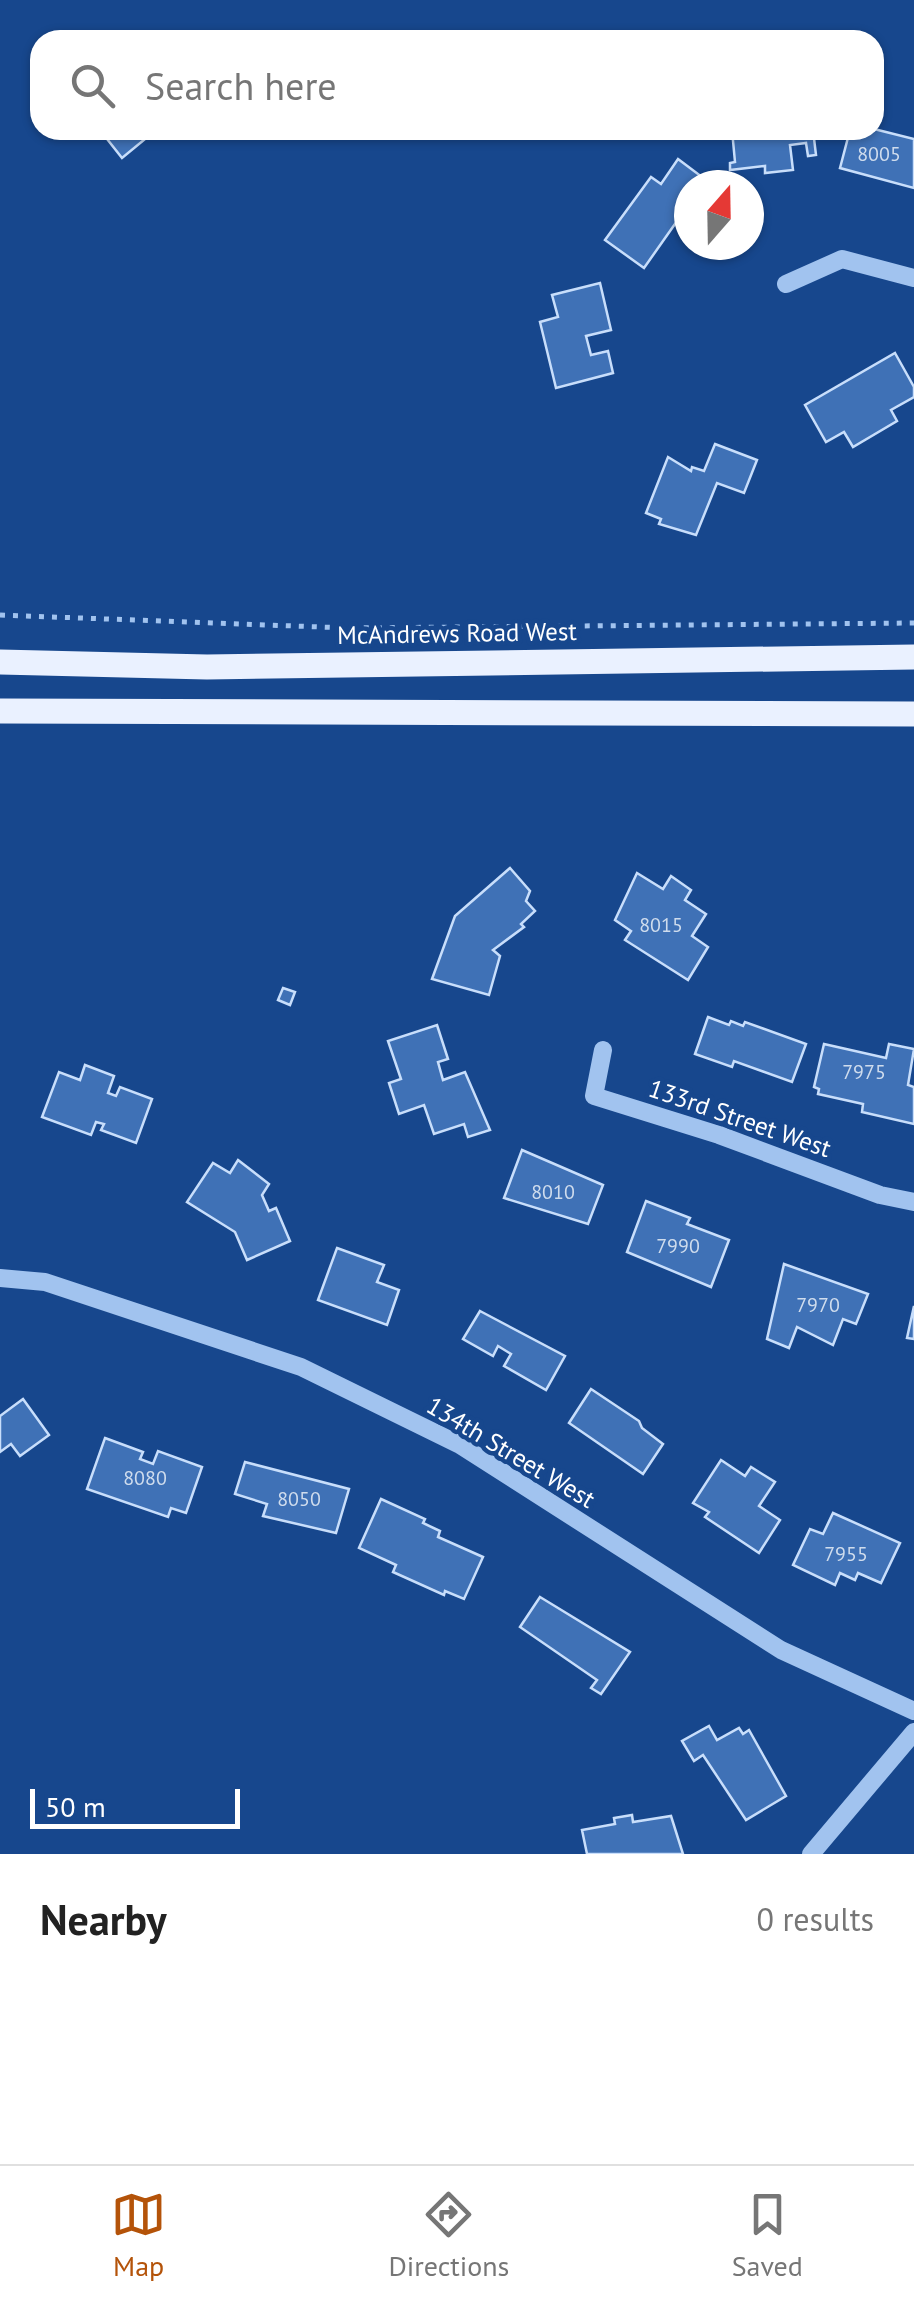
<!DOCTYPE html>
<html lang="en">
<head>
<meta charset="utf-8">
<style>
  :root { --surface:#fff; --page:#f6f6f6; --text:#222; --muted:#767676; --line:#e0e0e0; --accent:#b45309 }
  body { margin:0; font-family:"PT Sans",sans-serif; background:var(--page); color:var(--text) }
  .compass { position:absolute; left:674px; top:170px; width:90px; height:90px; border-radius:50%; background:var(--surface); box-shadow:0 2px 8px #0004; rotate:20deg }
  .scale { position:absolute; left:30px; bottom:25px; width:210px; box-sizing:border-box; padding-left:10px; border:5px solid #fff; border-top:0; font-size:28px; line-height:35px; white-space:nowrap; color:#fff; -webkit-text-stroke:8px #17478d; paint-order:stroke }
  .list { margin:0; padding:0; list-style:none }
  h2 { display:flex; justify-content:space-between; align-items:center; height:130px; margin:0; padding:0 40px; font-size:42px }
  h2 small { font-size:32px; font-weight:400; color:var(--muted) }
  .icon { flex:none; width:55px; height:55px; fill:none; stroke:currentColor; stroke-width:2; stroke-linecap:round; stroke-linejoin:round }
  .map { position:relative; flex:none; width:914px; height:1854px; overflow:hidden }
  .search { position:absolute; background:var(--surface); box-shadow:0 2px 8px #0004; left:30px; right:30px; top:30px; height:110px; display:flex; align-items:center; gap:25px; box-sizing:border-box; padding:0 35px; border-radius:30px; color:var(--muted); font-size:38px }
  .sheet { height:310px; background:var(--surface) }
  nav { display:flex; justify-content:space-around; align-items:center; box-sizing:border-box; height:140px; border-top:2px solid var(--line); background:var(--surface); font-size:28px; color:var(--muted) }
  nav a { display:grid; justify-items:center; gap:5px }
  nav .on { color:var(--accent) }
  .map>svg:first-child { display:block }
  .building { fill:#3f71b6; stroke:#c8defb; stroke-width:2.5 }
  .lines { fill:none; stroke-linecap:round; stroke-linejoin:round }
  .path { stroke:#a1c3ef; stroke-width:5; stroke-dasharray:5 8; stroke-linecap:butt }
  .minor { stroke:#a1c3ef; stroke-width:18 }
  .major { stroke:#eaf1ff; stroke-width:25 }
  .labels { text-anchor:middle; stroke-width:9; stroke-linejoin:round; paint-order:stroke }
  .number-label { font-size:20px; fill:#cfdced }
  .street-label { font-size:25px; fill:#fff; stroke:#17478d }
</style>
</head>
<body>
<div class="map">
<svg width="914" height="1854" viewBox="0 0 914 1854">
  <rect width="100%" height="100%" fill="#17478d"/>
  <!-- building -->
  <g class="building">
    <polygon points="874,129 914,139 914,188 840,168 850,130"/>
    <polygon points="100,130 156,130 122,158"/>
    <polygon points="732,130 813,130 816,155 808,156 806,143 790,145 793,170 765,173 765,166 730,170 730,163 735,162"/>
    <polygon points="678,159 706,180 703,185 689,185 689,204 644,268 605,240 651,177 661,184"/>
    <polygon points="600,283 611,330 586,336 591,355 608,351 613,373 556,388 540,322 558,317 552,295"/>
    <polygon points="895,353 914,387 914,397 891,410 897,421 853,447 844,432 826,442 805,405"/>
    <polygon points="715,444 757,460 744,493 717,483 696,535 659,524 661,519 646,513 668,457 691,471 692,467 704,471"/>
    <polygon points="510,868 530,891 526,901 535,911 521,924 524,927 493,950 500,956 489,995 432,979 455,916"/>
    <polygon points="637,873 663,889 671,876 691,890 685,900 706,914 692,936 708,947 688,980 625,940 631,931 615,920"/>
    <polygon points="283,988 295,992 290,1005 278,1000"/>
    <polygon points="708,1017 729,1025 731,1021 743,1026 745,1022 806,1044 792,1082 734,1061 732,1067 695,1054"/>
    <polygon points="437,1025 448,1059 438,1062 443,1080 465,1072 490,1130 468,1137 464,1124 434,1134 424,1105 399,1114 389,1083 401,1079 388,1041"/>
    <polygon points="824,1044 886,1058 889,1044 914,1049 908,1085 914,1087 914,1124 862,1112 863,1104 818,1094 819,1089 814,1087"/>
    <polygon points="85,1065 114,1076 108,1093 116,1096 120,1087 152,1099 136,1143 101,1130 104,1124 96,1122 91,1135 42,1117 59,1072 80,1080"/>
    <polygon points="522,1150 603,1185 588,1224 504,1198"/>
    <polygon points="238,1160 269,1184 262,1195 269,1211 276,1208 290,1241 247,1260 235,1232 187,1202 213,1163 230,1173"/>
    <polygon points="646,1201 690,1218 687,1224 729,1240 711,1287 627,1252"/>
    <polygon points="337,1248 384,1265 377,1282 399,1290 387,1325 318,1300"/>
    <polygon points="784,1264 868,1294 856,1324 843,1319 833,1345 797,1327 789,1348 767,1339"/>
    <polygon points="914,1306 914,1339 907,1338"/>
    <polygon points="480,1311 565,1356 546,1390 504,1366 511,1354 498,1346 493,1356 463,1339"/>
    <polygon points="591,1389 639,1421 642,1428 663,1444 643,1474 569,1423"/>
    <polygon points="23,1399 49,1435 20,1456 11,1444 0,1452 0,1416"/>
    <polygon points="105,1438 143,1452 140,1459 153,1464 158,1451 202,1467 186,1513 171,1508 168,1517 87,1489"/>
    <polygon points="721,1460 745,1476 751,1467 775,1482 759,1506 780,1520 759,1553 705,1517 709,1512 693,1503"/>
    <polygon points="245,1462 349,1489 336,1533 263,1516 267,1504 235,1494"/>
    <polygon points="381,1499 425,1519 423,1523 440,1531 438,1537 483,1557 464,1599 445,1591 444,1595 393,1572 396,1565 359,1548"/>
    <polygon points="833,1513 900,1543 881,1583 858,1573 855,1580 840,1573 835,1585 793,1565 810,1529 823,1534"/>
    <polygon points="540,1597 630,1652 601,1694 591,1688 597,1680 520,1627"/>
    <polygon points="709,1726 717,1740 739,1728 743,1734 749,1730 786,1796 746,1820 703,1755 694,1761 682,1741"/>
    <polygon points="632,1815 633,1822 671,1816 683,1854 587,1854 582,1830 615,1824 614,1818"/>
  </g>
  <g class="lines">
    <!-- path -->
    <polyline class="path" points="0,615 348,628 914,623"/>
    <!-- minor -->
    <g class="minor">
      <polyline points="786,284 842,259 914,278"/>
      <polyline points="603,1050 594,1096 719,1135 880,1195 914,1202"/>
      <polyline points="0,1278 45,1282 301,1367 460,1445 781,1650 914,1711"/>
      <polyline points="811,1854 914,1732"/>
    </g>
    <!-- major -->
    <g class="major">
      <polyline points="0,662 207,667 914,657"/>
      <polyline points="0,711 914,714"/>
    </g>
  </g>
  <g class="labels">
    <!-- number labels -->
    <g class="number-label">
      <text x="879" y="161">8005</text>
      <text x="661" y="932">8015</text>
      <text x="864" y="1079">7975</text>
      <text x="553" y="1199">8010</text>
      <text x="678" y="1253">7990</text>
      <text x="818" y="1312">7970</text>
      <text x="145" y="1485">8080</text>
      <text x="299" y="1506">8050</text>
      <text x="846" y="1561">7955</text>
    </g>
    <!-- street labels -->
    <g class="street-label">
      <text transform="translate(457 633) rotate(-1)" y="9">McAndrews Road West</text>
      <text transform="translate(740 1118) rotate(19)" y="9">133rd Street West</text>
      <text transform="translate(511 1452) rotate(31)" y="9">134th Street West</text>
    </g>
  </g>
</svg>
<svg class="compass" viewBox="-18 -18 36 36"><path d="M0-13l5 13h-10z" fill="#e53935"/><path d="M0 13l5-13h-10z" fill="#767676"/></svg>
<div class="scale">50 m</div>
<div class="search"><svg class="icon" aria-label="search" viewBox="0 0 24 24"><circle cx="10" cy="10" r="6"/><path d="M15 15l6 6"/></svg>Search here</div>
</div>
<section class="sheet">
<h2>Nearby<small>0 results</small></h2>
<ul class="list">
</ul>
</section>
<nav>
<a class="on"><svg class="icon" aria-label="map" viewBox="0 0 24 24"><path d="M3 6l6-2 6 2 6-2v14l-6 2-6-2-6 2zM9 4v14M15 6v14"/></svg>Map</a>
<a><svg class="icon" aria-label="directions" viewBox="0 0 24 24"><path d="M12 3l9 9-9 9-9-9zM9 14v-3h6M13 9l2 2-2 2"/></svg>Directions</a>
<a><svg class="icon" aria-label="saved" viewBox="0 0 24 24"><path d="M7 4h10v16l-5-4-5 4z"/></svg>Saved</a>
</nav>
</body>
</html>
